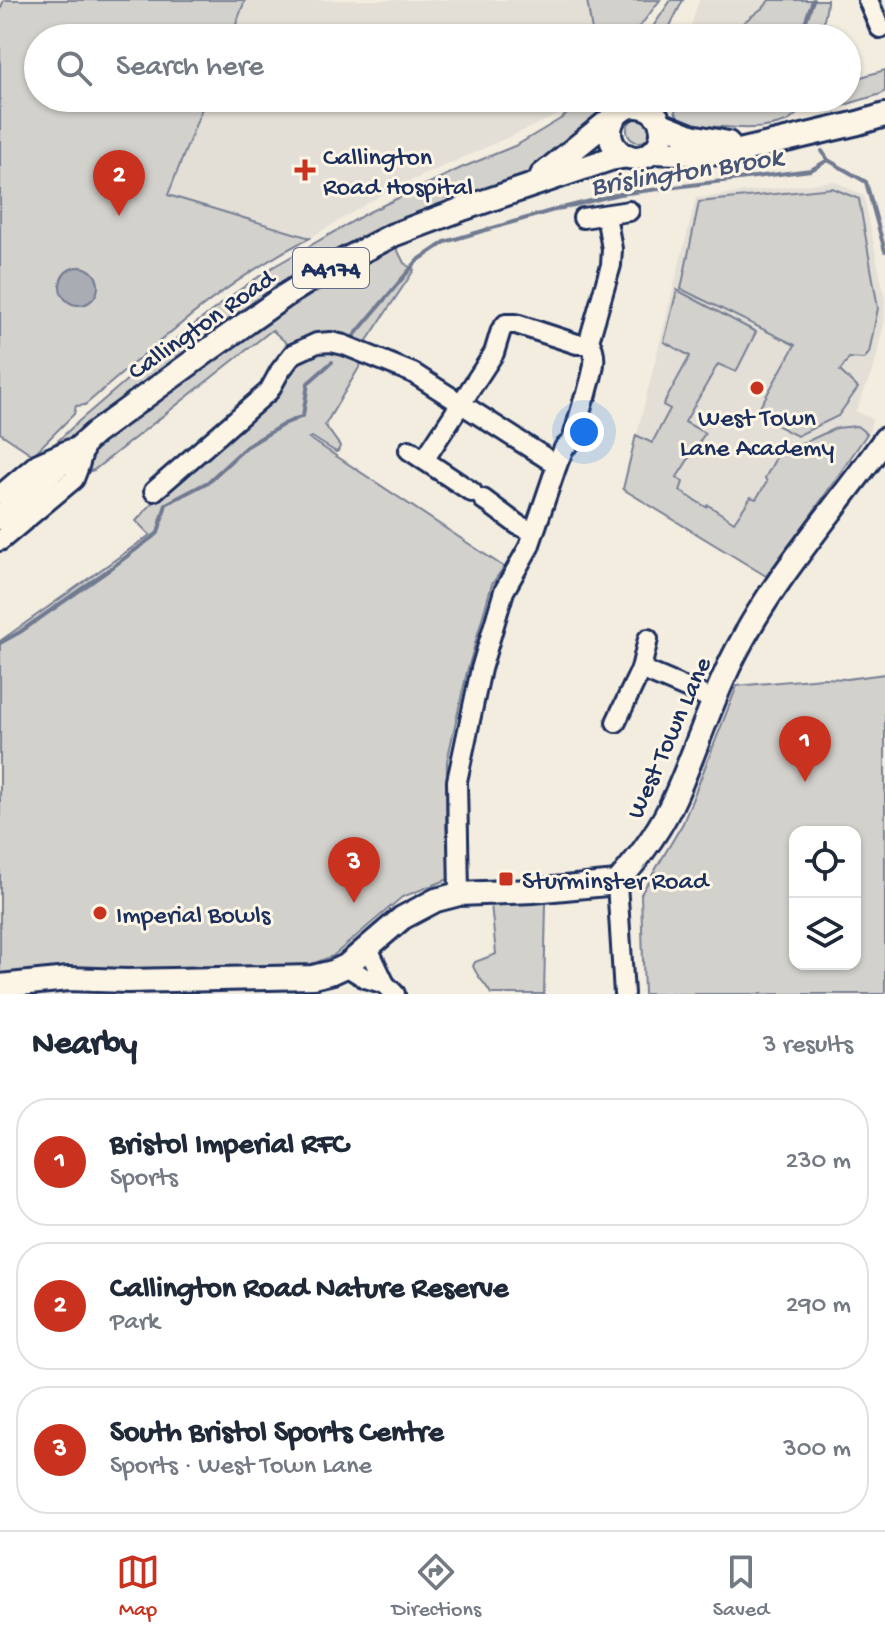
<!DOCTYPE html>
<html lang="en">
<head>
<meta charset="utf-8">
<style>
  :root { --surface:#fff; --page:#f6f6f7; --text:#1f2937; --muted:#747a83; --line:#e0e1e3; --accent:#c8321e }
  body { margin:0; font-family:"Gochi Hand",sans-serif; background:var(--page); color:var(--text) }
  .controls { position:absolute; right:24px; bottom:24px; display:grid; overflow:hidden; border-radius:16px; box-shadow:0 2px 6px #0004 }
  .controls button { width:72px; height:72px; display:grid; place-items:center; padding:0; border:0; border-bottom:2px solid var(--line); background:var(--surface); color:var(--text); font:40px sans-serif }
  .you { position:absolute; left:584px; top:432px; width:28px; height:28px; margin:-20px; border:6px solid #fff; border-radius:50%; background:#1a73e8; box-shadow:0 0 0 12px #1a73e833 }
  .badge { display:grid; place-items:center; width:52px; height:52px; border-radius:50%; background:var(--accent); color:#fff; font-size:26px; font-weight:700 }
  .pin { position:absolute; translate:-50% -66px; filter:drop-shadow(0 2px 4px #0008) }
  .pin::after { content:''; position:absolute; top:42px; width:28px; height:24px; background:inherit; clip-path:polygon(0 0,100% 0,50% 100%) }
  .list { margin:0; padding:0; list-style:none }
  h2 { display:flex; justify-content:space-between; align-items:center; height:104px; margin:0; padding:0 32px; font-size:34px }
  h2 small { font-size:26px; font-weight:400; color:var(--muted) }
  .list li { display:grid; grid-template-columns:52px 1fr auto; gap:24px; align-items:center; box-sizing:border-box; height:128px; margin:0 16px 16px; padding:0 16px; border:2px solid var(--line); border-radius:32px }
  .list b { display:block; font-size:30px; white-space:nowrap }
  .list p { margin:0; font-size:26px; white-space:nowrap; color:var(--muted) }
  .list em { font-size:26px; font-style:normal; color:var(--muted) }
  .icon { flex:none; width:44px; height:44px; fill:none; stroke:currentColor; stroke-width:2; stroke-linecap:round; stroke-linejoin:round }
  .map { position:relative; flex:none; width:885px; height:994px; overflow:hidden }
  .search { position:absolute; background:var(--surface); box-shadow:0 2px 6px #0004; left:24px; right:24px; top:24px; height:88px; display:flex; align-items:center; gap:20px; box-sizing:border-box; padding:0 28px; border-radius:44px; color:var(--muted); font-size:30px }
  .sheet { height:536px; background:var(--surface) }
  nav { display:flex; justify-content:space-around; align-items:center; box-sizing:border-box; height:112px; border-top:2px solid var(--line); background:var(--surface); font-size:22px; color:var(--muted) }
  nav a { display:grid; justify-items:center; gap:4px }
  nav .on { color:var(--accent) }
  .map>svg:first-child { display:block }
  .built { fill:#e3dfd6 }
  .green { fill:#d3d1cc; stroke:#778095; stroke-width:2; fill-rule:evenodd }
  .water { fill:#a9acb3; stroke:#707a91; stroke-width:2 }
  .lines { fill:none; stroke-linecap:round; stroke-linejoin:round }
  .stream { stroke:#707a91; stroke-width:4 }
  .minor-casing { stroke:#1b2f5e; stroke-width:24 }
  .major-casing { stroke:#1b2f5e; stroke-width:28 }
  .minor { stroke:#fcf5e5; stroke-width:18 }
  .major { stroke:#fcf5e5; stroke-width:22 }
  .poi-dot { fill:#c8321e; stroke:#fcf5e5; stroke-width:3 }
  .labels { text-anchor:middle; stroke-width:6; stroke-linejoin:round; paint-order:stroke }
  .shield { fill:#fcf5e5; stroke:#5e6a86; stroke-width:2 }
  .shield-label { font-size:24px; font-weight:bold; fill:#1b2f5e }
  .poi-label { font-size:26px; fill:#1b2f5e; stroke:#fcf5e5; text-anchor:start }
  .street-label { font-size:26px; fill:#1b2f5e; stroke:#fcf5e5 }
  .water-label { font-size:28px; font-style:italic; fill:#465478; stroke:#fcf5e5 }
</style>
</head>
<body>
<div class="map">
<svg width="885" height="994" viewBox="0 0 885 994">
  <rect width="100%" height="100%" fill="#f3ede0"/>
  <filter id="ink" filterUnits="userSpaceOnUse"><feTurbulence type="fractalNoise" baseFrequency=".0125" numOctaves="2"/><feDisplacementMap in="SourceGraphic" scale="16" xChannelSelector="R" yChannelSelector="G"/><feConvolveMatrix kernelMatrix="1 2 1 2 8 2 1 2 1" color-interpolation-filters="sRGB"/></filter>
  <g filter="url(#ink)">
    <!-- built -->
    <g class="built">
      <polygon points="245,0 586,0 592,38 231,38"/>
      <polygon points="699,0 773,0 732,38 687,38"/>
      <polygon points="207,98 580,98 558,115 388,191 310,238 168,194"/>
      <polygon points="834,181 864,196 885,299 885,319 875,364 856,411 872,419 869,432 830,491 766,576 623,489 696,198"/>
    </g>
    <!-- green -->
    <g class="green">
      <path d="M4,0H245L231,38H38V98H206L168,195L310,238C226,279 156,345 85,405L76,406L74,414L33,455L0,433V10Z"/>
      <polygon points="587,0 660,0 641,25 622,38 593,38"/>
      <polygon points="671,0 683,0 664,38 640,38 652,28"/>
      <path d="M769,0H827C827,14 821,24 822,38H723L765,6Z"/>
      <path d="M885,70V91L881,94L828,110L819,106C813,107 806,108 801,111C795,114 792,120 786,122C767,129 744,129 724,127C703,126 670,131 675,98H847V81Z"/>
      <polygon points="586,98 617,98 564,149 523,180 415,221 81,437 46,452 79,421 164,348 235,293 273,267 369,212 461,168 517,145 562,118"/>
      <circle cx="639" cy="130" r="12"/>
      <polygon points="832,188 859,199 878,308 869,353 864,359 849,358 840,371 858,388 838,416 797,436 772,423 775,414 769,411 765,416 763,409 760,407 795,345 681,289 699,202"/>
      <path d="M395,245L404,263L414,270L366,342C337,333 317,329 290,346L272,330L94,470L82,473L88,456L106,439L298,295Z"/>
      <polygon points="677,290 756,332 736,372 718,364 685,422 705,433 677,477 683,482 680,491 706,507 708,505 734,522 751,497 756,499 767,482 765,478 778,454 779,448 797,446 836,428 857,426 867,434 802,528 766,576 623,489 636,435 652,443 670,409 663,405 690,356 664,342"/>
      <polygon points="333,348 363,361 325,425 340,446 338,451 336,452 312,437 309,438 504,567 492,584 467,672 447,761 446,826 449,879 402,897 333,956 309,965 50,971 0,977 0,641 150,535 136,521 157,498 303,354"/>
      <path d="M885,674V994H644L641,894L683,823L737,686L822,678L847,679ZM795,832H855V964H795Z"/>
      <path d="M544,900L546,904L544,994H491C486,984 477,977 473,966L475,962L496,954L491,904Z"/>
    </g>
    <!-- water -->
    <circle class="water" cx="79" cy="286" r="19"/>
    <g class="lines">
      <!-- stream -->
      <g class="stream">
        <polyline points="802,38 802,32 813,0"/>
        <polyline points="810,98 811,103"/>
        <polyline points="822,151 828,160 866,182 885,251"/>
        <polyline points="353,337 417,261 445,242 554,210 619,194 811,170 828,160"/>
        <polyline points="0,643 20,632 110,569 158,533 166,504 208,482 246,447 284,424 303,416 308,383 332,362"/>
      </g>
      <defs>
        <g id="minor">
          <polyline points="868,0 880,28"/>
          <polyline points="583,218 629,211"/>
          <path d="M587,394C591,376 600,357 589,341L611,265L612,249L606,215"/>
          <polyline points="409,450 472,492"/>
          <polyline points="424,460 494,353 501,330 506,324 516,324 577,344 584,344 589,341"/>
          <polyline points="154,491 269,391 280,371 293,354 317,343 331,342 344,345 413,373 557,465"/>
          <polyline points="0,495 38,463 70,449"/>
          <polyline points="483,499 518,525 534,532"/>
          <polyline points="0,541 74,479 79,466 86,441"/>
          <polyline points="641,669 714,700"/>
          <polyline points="616,722 641,669 648,639"/>
          <polyline points="617,883 624,994"/>
          <polyline points="459,894 457,781 481,669 504,591 529,547 557,465 564,448 572,441 584,399"/>
          <polyline points="368,948 385,984"/>
          <polyline points="346,966 365,978 385,984 395,994"/>
        </g>
        <g id="major">
          <circle cx="636" cy="132" r="26"/>
          <polyline points="661,124 691,136 728,143"/>
          <polyline points="652,152 705,154 735,152 858,123 885,115"/>
          <polyline points="542,175 617,114"/>
          <polyline points="0,518 95,433 210,349 286,295 331,267 393,235 465,208 610,159 628,156"/>
          <path d="M0,986L68,979L127,981L313,977L333,972L346,966L402,918L436,900L459,894L533,891L617,883C640,857 661,829 675,797C697,748 712,697 737,650C777,573 835,510 885,439"/>
        </g>
      </defs>
      <!-- minor casing -->
      <use href="#minor" class="minor-casing"/>
      <!-- major casing -->
      <use href="#major" class="major-casing"/>
      <!-- minor -->
      <use href="#minor" class="minor"/>
      <!-- major -->
      <use href="#major" class="major"/>
    </g>
  </g>
  <!-- markers -->
  <g class="poi-dot">
    <path d="M301 158h8v8h8v8h-8v8h-8v-8h-8v-8h8z"/>
    <circle cx="757" cy="388" r="8"/>
    <rect x="498" y="871" width="16" height="16" rx="4"/>
    <circle cx="100" cy="913" r="8"/>
  </g>
  <g class="labels">
    <!-- shield labels -->
    <rect class="shield" x="293" y="248" width="76" height="40" rx="6"/>
    <g class="shield-label">
      <text x="331" y="276">A4174</text>
    </g>
    <!-- poi labels -->
    <g class="poi-label">
      <text x="323" y="164">Callington<tspan x="323" dy="30">Road Hospital</tspan></text>
      <text x="757" y="425" text-anchor="middle">West Town<tspan x="757" dy="30">Lane Academy</tspan></text>
      <text x="522" y="888">Sturminster Road</text>
      <text x="116" y="922">Imperial Bowls</text>
    </g>
    <!-- street labels -->
    <g class="street-label">
      <text transform="translate(200 323) rotate(-35)" y="9">Callington Road</text>
      <text transform="translate(667 737) rotate(-66)" y="9">West Town Lane</text>
    </g>
    <!-- water labels -->
    <g class="water-label">
      <text transform="translate(686 169) rotate(-9)" y="10">Brislington Brook</text>
    </g>
  </g>
</svg>
<div class="controls">
<button><svg class="icon" aria-label="locate" viewBox="0 0 24 24"><circle cx="12" cy="12" r="6"/><path d="M12 2v4M12 18v4M2 12h4M18 12h4"/></svg></button>
<button><svg class="icon" aria-label="layers" viewBox="0 0 24 24"><path d="M12 4l9 5-9 5-9-5zM3 14l9 5 9-5"/></svg></button>
</div>
<div class="you"></div>
<div class="pin badge" style="left:805px;top:782px">1</div>
<div class="pin badge" style="left:119px;top:216px">2</div>
<div class="pin badge" style="left:354px;top:903px">3</div>
<div class="search"><svg class="icon" aria-label="search" viewBox="0 0 24 24"><circle cx="10" cy="10" r="6"/><path d="M15 15l6 6"/></svg>Search here</div>
</div>
<section class="sheet">
<h2>Nearby<small>3 results</small></h2>
<ul class="list">
<li><span class="badge">1</span><div><b>Bristol Imperial RFC</b><p>Sports</p></div><em>230 m</em></li>
<li><span class="badge">2</span><div><b>Callington Road Nature Reserve</b><p>Park</p></div><em>290 m</em></li>
<li><span class="badge">3</span><div><b>South Bristol Sports Centre</b><p>Sports · West Town Lane</p></div><em>300 m</em></li>
</ul>
</section>
<nav>
<a class="on"><svg class="icon" aria-label="map" viewBox="0 0 24 24"><path d="M3 6l6-2 6 2 6-2v14l-6 2-6-2-6 2zM9 4v14M15 6v14"/></svg>Map</a>
<a><svg class="icon" aria-label="directions" viewBox="0 0 24 24"><path d="M12 3l9 9-9 9-9-9zM9 14v-3h6M13 9l2 2-2 2"/></svg>Directions</a>
<a><svg class="icon" aria-label="saved" viewBox="0 0 24 24"><path d="M7 4h10v16l-5-4-5 4z"/></svg>Saved</a>
</nav>
</body>
</html>
